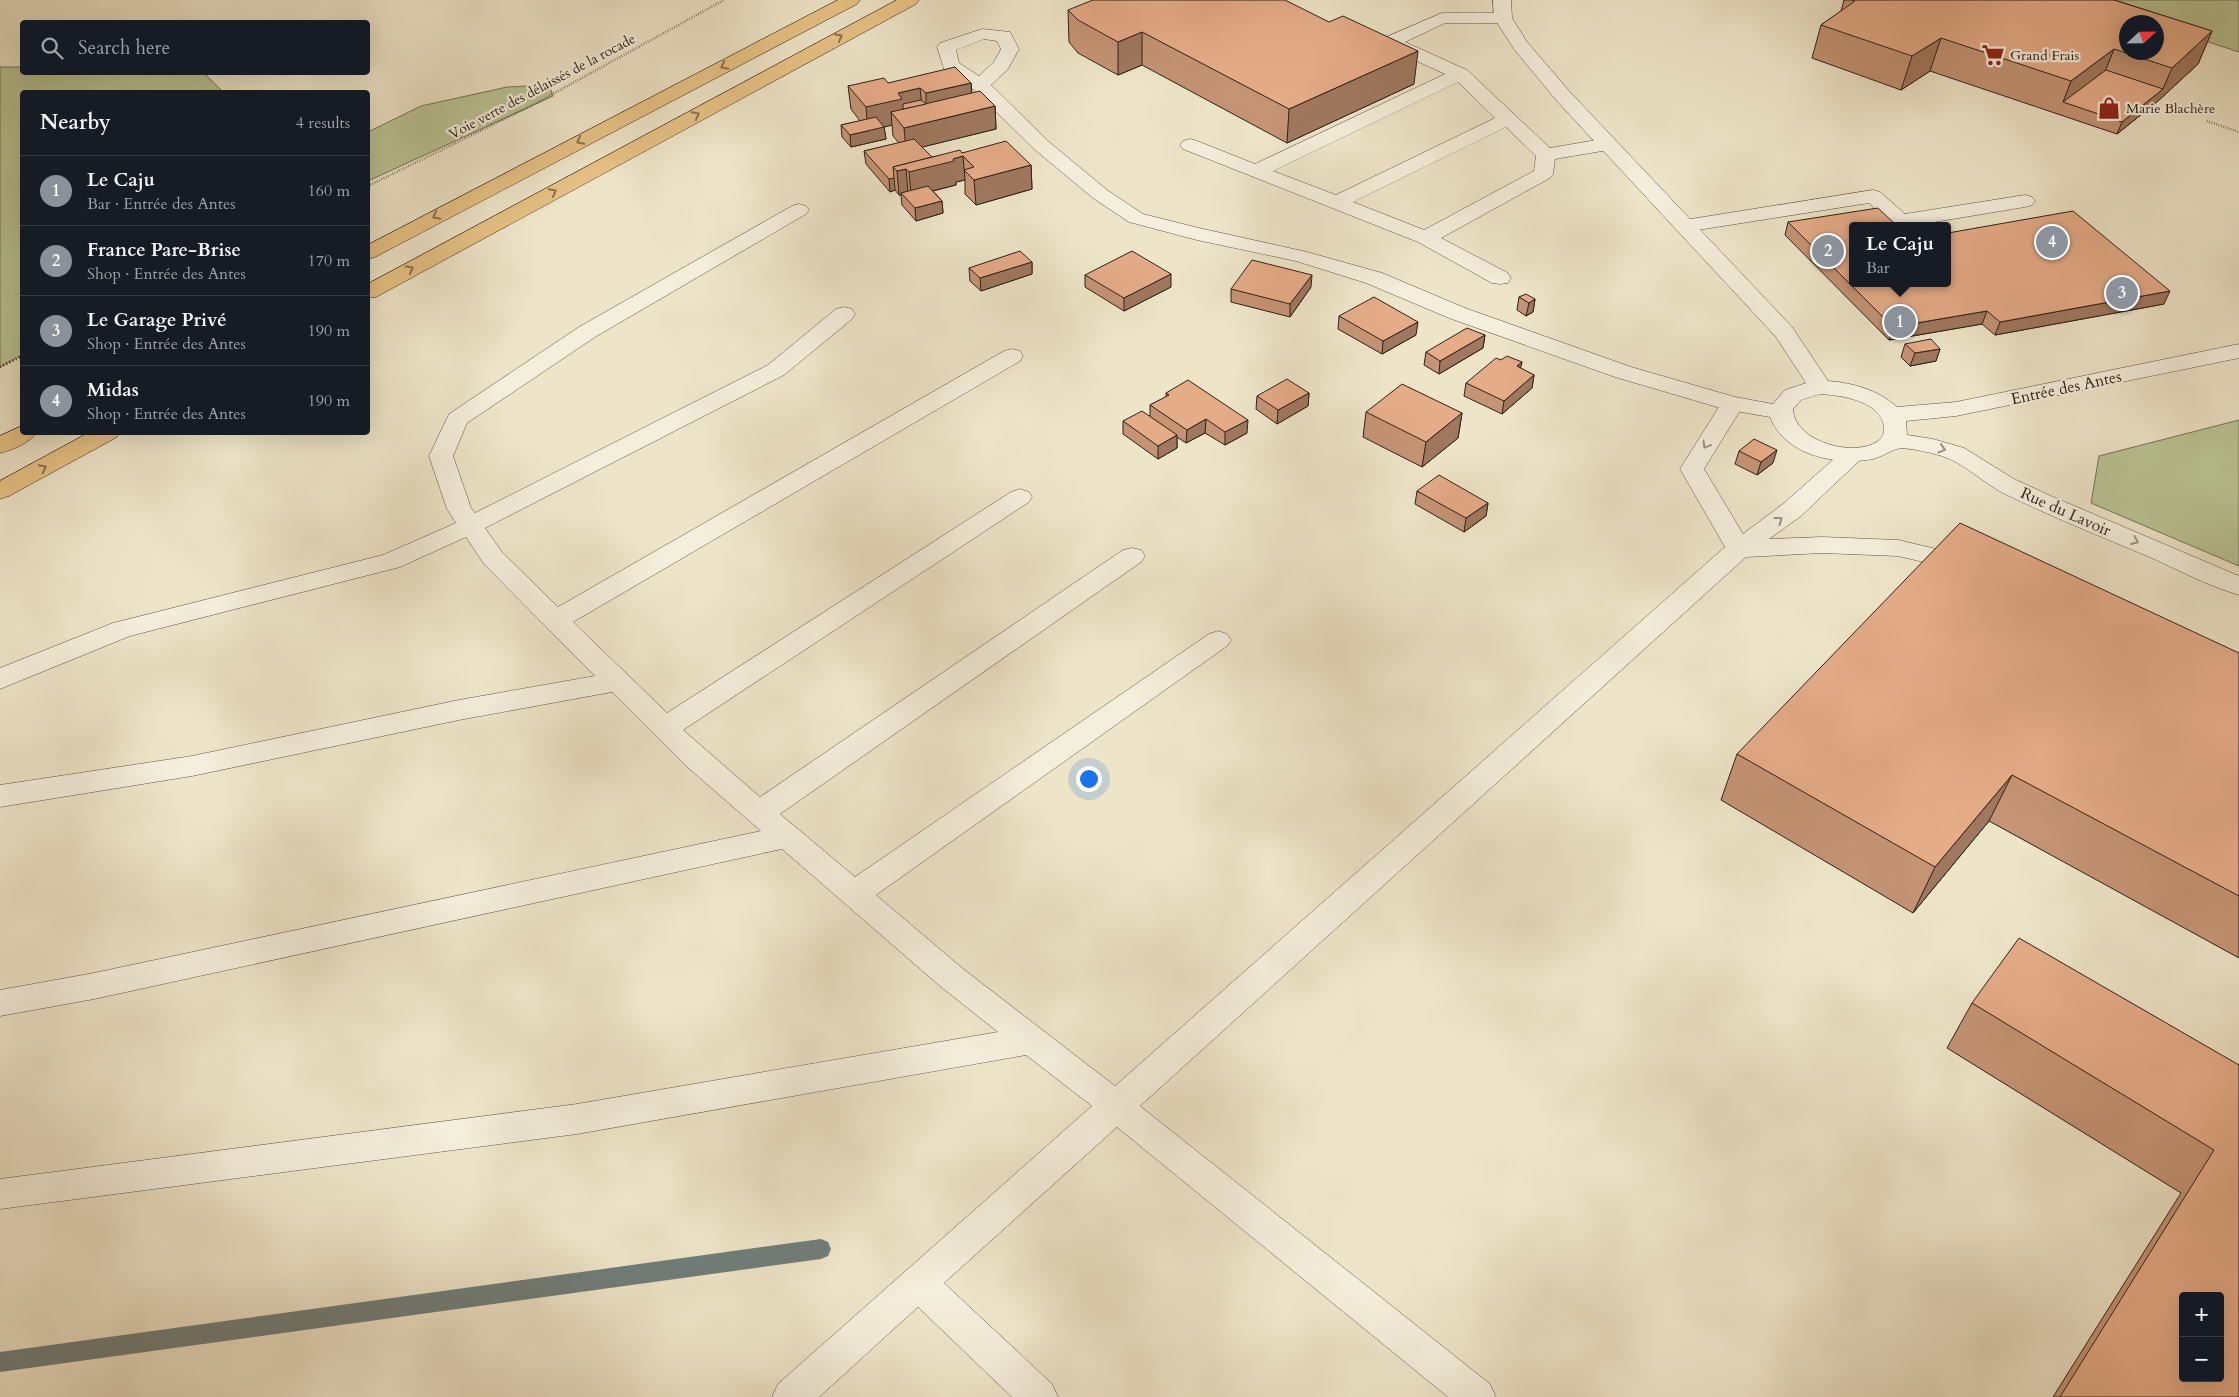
<!DOCTYPE html>
<html lang="en">
<head>
<meta charset="utf-8">
<style>
  :root { --surface:#171b24; --page:#242831; --text:#f1f3f6; --muted:#9ea1a6; --line:#363941; --accent:#8c9099 }
  body { margin:0; font-family:Cardo,serif; background:var(--page); color:var(--text) }
  .controls { position:absolute; right:15px; bottom:15px; display:grid; overflow:hidden; border-radius:5px; box-shadow:0 5px 20px #0002 }
  .controls button { width:45px; height:45px; display:grid; place-items:center; padding:0; border:0; border-bottom:1px solid var(--line); background:var(--surface); color:var(--text); font:25px sans-serif }
  .compass { position:absolute; left:2119px; top:15px; width:45px; height:45px; border-radius:50%; background:var(--surface); box-shadow:0 5px 20px #0002; rotate:68deg }
  .you { position:absolute; left:1088px; top:778px; width:18px; height:18px; margin:-12px; border:4px solid #fff; border-radius:50%; background:#1a73e8; box-shadow:0 0 0 8px #1a73e833 }
  .badge { display:grid; place-items:center; width:32px; height:32px; border-radius:50%; background:var(--accent); color:#fff; font-size:16px; font-weight:700 }
  .pin { position:absolute; translate:-50% -50%; border:2px solid #fff; box-shadow:0 1px 5px #0006 }
  .popup { position:absolute; left:1849px; top:222px; width:102px; height:65px; box-sizing:border-box; display:grid; place-content:center; border-radius:5px; background:var(--surface); filter:drop-shadow(0 1px 4px #0005); font-size:16px; white-space:nowrap; color:var(--muted) }
  .popup b { font-size:19px; color:var(--text) }
  .popup::after { content:''; position:absolute; left:50%; top:100%; margin-left:-10px; border:10px solid transparent; border-top-color:var(--surface) }
  .list { margin:0; padding:0; list-style:none }
  h2 { display:flex; justify-content:space-between; align-items:center; height:65px; margin:0; padding:0 20px; font-size:21px }
  h2 small { font-size:16px; font-weight:400; color:var(--muted) }
  .list li { display:grid; grid-template-columns:32px 1fr auto; gap:15px; align-items:center; box-sizing:border-box; height:70px; padding:0 20px; border-top:1px solid var(--line) }
  .list b { display:block; font-size:19px; white-space:nowrap }
  .list p { margin:0; font-size:16px; white-space:nowrap; color:var(--muted) }
  .list em { font-size:16px; font-style:normal; color:var(--muted) }
  .icon { flex:none; width:28px; height:28px; fill:none; stroke:currentColor; stroke-width:2; stroke-linecap:round; stroke-linejoin:round }
  .map { position:relative; flex:none; width:2239px; height:1397px; overflow:hidden }
  .search { position:absolute; background:var(--surface); box-shadow:0 5px 20px #0002; left:20px; top:20px; width:350px; height:55px; display:flex; align-items:center; gap:12px; box-sizing:border-box; padding:0 18px; border-radius:5px; color:var(--muted); font-size:19px }
  .panel { position:absolute; background:var(--surface); box-shadow:0 5px 20px #0002; left:20px; top:90px; width:350px; height:345px; border-radius:5px }
  .map>svg:first-child { display:block }
  .green { fill:#bac495; stroke:#747256 }
  .lines { fill:none; stroke-linecap:round; stroke-linejoin:round }
  .stream { fill:#707e7b; fill-rule:evenodd }
  .lane-casing { stroke:#5f5144; stroke-width:1 }
  .street-casing { stroke:#5f5144; stroke-width:1 }
  .highway-casing { stroke:#2f2017; stroke-width:1 }
  .path-far1 { stroke:#2f2017; stroke-width:2.5; stroke-dasharray:0.5 2; stroke-linecap:butt }
  .path { stroke:#2f2017; stroke-width:3; stroke-dasharray:1 2.5; stroke-linecap:butt }
  .lane { fill:#f4eedc; fill-rule:evenodd }
  .street { fill:#f4eedc; fill-rule:evenodd }
  .highway { fill:#e7c284; fill-rule:evenodd }
  .wall { fill:#c59475; stroke:#2f2017 }
  .shaded-wall { fill:#a0785f; stroke:#2f2017 }
  .building { fill:#e5ac88; stroke:#2f2017; fill-rule:evenodd }
  .oneway { stroke:#8b714e }
  .oneway2 { stroke:#9b9183 }
  .labels { text-anchor:middle; stroke-width:4.5; stroke-linejoin:round; paint-order:stroke }
  .far-poi-label { font-size:14px; fill:#2f2017; stroke:#f4eedc; text-anchor:start }
  .far-street-label { font-size:14px; fill:#2f2017; stroke:#f4eedc }
  .street-label { font-size:16px; fill:#2f2017; stroke:#f4eedc }
</style>
</head>
<body>
<div class="map">
<svg width="2239" height="1397" viewBox="0 0 2239 1397">
  <rect width="100%" height="100%" fill="#eee5c9"/>
  <filter id="stains"><feTurbulence type="fractalNoise" baseFrequency=".004" numOctaves="4"/><feColorMatrix values="0 0 0 0 .2 0 0 0 0 .09 0 0 0 0 .02 0 0 0 .5 -.17"/></filter>
  <radialGradient id="worn" r=".72"><stop offset=".6" stop-color="#630" stop-opacity="0"/><stop offset="1" stop-color="#630" stop-opacity=".3"/></radialGradient>
  <!-- green -->
  <g class="green">
    <polygon points="2095,0 2239,0 2239,52 2162,27 2156,22"/>
    <polygon points="0,67 22,67 22,72 204,73 223,92 22,92 22,355 0,367"/>
    <polygon points="549,85 553,96 368,181 368,132 421,106 507,87"/>
    <polygon points="2239,420 2239,566 2091,503 2099,456"/>
  </g>
  <g class="lines">
    <!-- stream -->
    <polygon class="stream" points="821,1239 828,1242 831,1249 828,1256 821,1259 0,1372 0,1352"/>
    <defs>
      <g id="lane">
        <path d="M1442,13H1503L1509,14L1512,18L1509,22L1503,23H1445L1405,42L1467,70L1550,148L1608,138L1615,140L1618,144L1615,148L1608,150L1555,159L1553,174L1550,178L1441,238L1508,273L1511,278L1508,283L1500,284L1492,283L1418,242L1183,149L1180,145L1183,141L1190,139L1197,141L1255,164L1445,74L1384,46L1381,42L1384,38ZM1458,82L1495,118L1336,195L1273,171ZM1506,127L1536,156L1534,171L1424,230L1353,202Z"/>
        <polygon points="1873,190 1880,192 1905,214 2025,195 2032,197 2035,201 2032,205 2025,207 1910,226 1894,225 1869,203 1685,232 1678,230 1675,226 1678,222 1685,220"/>
        <polygon points="799,204 806,206 809,210 806,214 595,337 467,423 453,456 471,508 475,513 768,365 836,309 844,307 852,309 855,314 852,319 784,375 485,528 502,552 558,607 1004,351 1012,349 1020,351 1023,356 1020,361 573,622 667,713 1011,492 1020,489 1029,492 1032,497 1029,502 683,730 760,797 1123,550 1132,548 1141,550 1145,556 1141,562 780,814 855,877 1209,634 1218,631 1227,634 1231,640 1227,646 876,895 962,968 1115,1086 1725,547 1680,469 1724,399 1732,397 1740,399 1744,404 1704,469 1743,534 1783,504 1844,450 1852,448 1860,450 1864,455 1860,460 1801,516 1769,539 1822,537 1898,540 1975,558 1979,564 1975,570 1966,572 1898,556 1822,553 1746,557 1140,1106 1490,1384 1496,1397 1448,1397 1117,1127 944,1283 1052,1384 1058,1397 1012,1397 918,1307 819,1397 772,1397 778,1384 1092,1106 1026,1055 577,1134 0,1209 0,1179 577,1104 998,1032 940,986 782,849 94,999 0,1016 0,990 94,973 761,831 685,765 612,692 459,720 192,776 0,807 0,785 192,756 459,700 595,676 484,564 466,537 400,567 130,636 0,689 0,668 113,623 383,555 456,523 447,509 429,456 449,414 579,327 792,206"/>
      </g>
      <path id="street" d="M1493,0H1511L1512,18L1527,42L1570,92L1792,327L1828,381C1854,383 1878,390 1897,407L1956,402L2239,344V358L1956,416L1906,421L1907,435L1933,439L1964,448L2014,479L2051,496L2239,576V595C2209,586 2180,571 2152,558C2102,537 2052,517 2003,493C1982,482 1964,463 1942,456C1929,452 1914,449 1901,448C1896,448 1881,457 1873,459C1837,466 1785,456 1770,417L1724,409L1615,377L1449,318L1366,283L1296,261L1197,240L1129,222L1093,198L1034,149L973,89L944,69L937,47L940,43L982,29L1010,32L1019,49L1008,69L991,85L1048,141L1107,190L1143,214L1199,228L1307,252L1382,273L1465,308L1631,367L1735,397L1773,404L1785,390L1806,383L1776,337L1556,100L1514,49L1494,18ZM984,39L997,41L1001,49L994,62L979,76L959,63L956,50ZM1820,394C1841,395 1881,401 1884,427C1885,432 1883,437 1878,441C1855,458 1794,442 1793,409L1801,400Z"/>
      <g id="highway">
        <polygon points="838,0 860,0 857,4 375,257 368,259 368,245"/>
        <polygon points="897,0 919,0 916,4 376,297 368,298 368,284"/>
        <path d="M22,426V432H37C30,443 12,450 0,453V436Z"/>
        <polygon points="90,432 120,432 117,437 9,496 0,499 0,481"/>
      </g>
    </defs>
    <!-- lane casing -->
    <use href="#lane" class="lane-casing"/>
    <!-- street casing -->
    <use href="#street" class="street-casing"/>
    <!-- highway casing -->
    <use href="#highway" class="highway-casing"/>
    <!-- path-far1 -->
    <g class="path-far1">
      <polyline points="2207,121 2239,132"/>
      <polyline points="368,186 529,107 724,0"/>
    </g>
    <!-- path -->
    <polyline class="path" points="0,367 22,356"/>
    <!-- lane -->
    <use href="#lane" class="lane"/>
    <!-- street -->
    <use href="#street" class="street"/>
    <!-- highway -->
    <use href="#highway" class="highway"/>
  </g>
  <!-- wall -->
  <g class="wall">
    <polygon points="1844,0 2114,0 2212,31 2198,64 2158,101 2117,134 1930,71 1901,90 1812,58 1821,25 1841,11"/>
    <polygon points="1068,10 1414,84 1287,143 1142,65 1118,75 1078,53 1069,42"/>
    <polygon points="888,83 971,83 972,93 995,106 996,129 922,147 932,157 962,153 1031,165 1032,189 976,205 965,194 965,180 956,182 956,185 933,191 942,201 943,213 916,221 902,205 901,195 899,195 895,190 890,192 866,164 864,151 899,143 893,136 892,125 884,127 886,139 851,147 842,137 841,125 860,121 851,109 848,86"/>
    <polygon points="1788,222 1852,226 2164,304 1995,335 1982,324 1889,340 1785,235"/>
    <polygon points="1032,262 1032,274 981,291 970,281 969,268"/>
    <polygon points="1085,275 1171,287 1124,311 1085,287"/>
    <polygon points="1311,287 1290,317 1231,302 1231,289"/>
    <polygon points="1519,297 1535,299 1533,312 1526,316 1517,310"/>
    <polygon points="1339,316 1416,335 1382,354 1338,329"/>
    <polygon points="1485,335 1483,348 1439,374 1424,365 1426,352"/>
    <polygon points="1905,344 1940,349 1936,361 1910,366 1901,357"/>
    <polygon points="1501,360 1522,362 1520,368 1534,375 1532,388 1502,414 1464,396 1466,383"/>
    <polygon points="1166,393 1247,433 1225,445 1205,433 1186,443 1177,437 1177,448 1158,459 1123,434 1123,421 1150,416 1150,405 1166,397"/>
    <polygon points="1309,393 1308,406 1277,424 1256,409 1257,396"/>
    <polygon points="1366,412 1462,413 1458,438 1422,467 1363,437"/>
    <polygon points="1739,451 1773,463 1757,475 1735,464"/>
    <polygon points="1417,491 1488,503 1486,516 1464,532 1415,504"/>
    <polygon points="2239,653 2239,958 1989,821 1913,913 1721,800 1737,754"/>
    <polygon points="1972,1003 2239,1065 2239,1397 2053,1397 2181,1193 1947,1048"/>
  </g>
  <!-- shaded-wall -->
  <g class="shaded-wall">
    <polygon points="2212,31 2198,64 2158,101 2117,134 2122,122 2163,89 2172,68"/>
    <polygon points="1142,32 1142,65 1118,75 1118,42"/>
    <polygon points="1941,38 1930,71 1901,90 1912,56"/>
    <polygon points="2114,49 2101,82 2063,102 2071,81"/>
    <polygon points="1418,51 1414,84 1287,143 1289,109"/>
    <polygon points="971,83 972,106 891,112 892,125 884,127 886,139 851,147 850,135 868,131 866,107 898,93 920,88 922,106 926,105 926,93"/>
    <polygon points="995,106 996,129 906,151 904,128"/>
    <polygon points="963,156 965,180 956,182 956,185 911,196 909,172"/>
    <polygon points="1031,165 1032,189 976,205 974,180"/>
    <polygon points="906,169 908,193 901,193 901,195 899,195 897,171"/>
    <polygon points="894,178 895,190 890,192 889,179"/>
    <polygon points="942,201 943,213 916,221 915,208"/>
    <polygon points="1032,262 1032,274 981,291 980,278"/>
    <polygon points="1171,274 1171,287 1124,311 1124,298"/>
    <polygon points="1312,275 1311,287 1290,317 1290,304"/>
    <polygon points="2170,291 2164,304 1995,335 2000,322"/>
    <polygon points="1535,299 1533,312 1526,316 1529,303"/>
    <polygon points="1987,311 1982,324 1889,340 1893,327"/>
    <polygon points="1418,322 1416,335 1382,354 1383,341"/>
    <polygon points="1485,335 1483,348 1439,374 1440,361"/>
    <polygon points="1940,349 1936,361 1910,366 1915,353"/>
    <polygon points="1522,362 1519,375 1517,366"/>
    <polygon points="1534,375 1532,388 1502,414 1504,401"/>
    <polygon points="1309,393 1308,406 1277,424 1278,410"/>
    <polygon points="1462,413 1458,438 1422,467 1426,442"/>
    <polygon points="1206,419 1205,433 1186,443 1187,430"/>
    <polygon points="1248,420 1247,433 1225,445 1225,432"/>
    <polygon points="1177,435 1177,448 1158,459 1158,446"/>
    <polygon points="1777,450 1773,463 1757,475 1761,462"/>
    <polygon points="1488,503 1486,516 1464,532 1466,518"/>
    <polygon points="2012,775 1989,821 1913,913 1935,867"/>
  </g>
  <!-- building -->
  <g class="building">
    <polygon points="1093,0 1285,0 1329,22 1343,16 1418,51 1289,109 1142,32 1118,42 1078,20 1068,10"/>
    <path d="M1852,0H2114L2212,31L2172,68L2114,49L2071,81L1941,38L1912,56L1821,25L1855,1ZM2126,22H2156V52H2126Z"/>
    <polygon points="955,67 971,83 926,93 920,88 898,93 902,99 866,107 848,86 884,78 888,83"/>
    <polygon points="2106,70 2163,89 2122,122 2063,102"/>
    <polygon points="980,91 995,106 904,128 891,112"/>
    <polygon points="921,100 926,104 903,109 903,104"/>
    <polygon points="876,117 884,127 850,135 841,125"/>
    <polygon points="914,139 932,157 893,167 894,178 889,179 864,151"/>
    <polygon points="1006,141 1031,165 974,180 964,170 974,167 963,156 953,159 954,161 909,172 906,169 897,171 893,167 960,150 962,153"/>
    <polygon points="928,186 942,201 915,208 901,193"/>
    <polygon points="1878,208 1897,226 1852,226 1852,283 1948,283 1948,233 2073,211 2170,291 2000,322 1987,311 1893,327 1788,222"/>
    <polygon points="1020,251 1032,262 980,278 969,268"/>
    <polygon points="1132,251 1171,274 1124,298 1085,275"/>
    <polygon points="1252,260 1312,275 1290,304 1231,289"/>
    <polygon points="1526,294 1535,299 1529,303 1519,297"/>
    <polygon points="1374,297 1418,322 1383,341 1339,316"/>
    <polygon points="1467,328 1485,335 1440,361 1426,352"/>
    <polygon points="1931,339 1940,349 1915,353 1905,344"/>
    <polygon points="1507,356 1522,362 1517,366 1534,375 1504,401 1466,383 1496,358 1501,360"/>
    <polygon points="1287,379 1309,393 1278,410 1257,396"/>
    <polygon points="1188,380 1248,420 1225,432 1206,419 1187,430 1150,405 1169,395 1166,393"/>
    <polygon points="1402,384 1462,413 1426,442 1366,412"/>
    <polygon points="1142,411 1177,435 1158,446 1123,421"/>
    <polygon points="1754,439 1777,450 1761,462 1739,451"/>
    <polygon points="1439,475 1488,503 1466,518 1417,491"/>
    <polygon points="1960,523 2239,653 2239,896 2012,775 1935,867 1737,754"/>
    <path d="M2019,938L2239,1065V1397H2060L2214,1150L1972,1003ZM2183,1296H2220V1378H2183Z"/>
  </g>
  <!-- one-way arrows -->
  <defs><path id="oneway-chevron" d="M-2-3.5L2.5 0L-2 3.5" fill="none" stroke-width="1.6" stroke-linecap="round" stroke-linejoin="round" transform="scale(1.25)"/></defs>
  <g class="oneway">
    <use href="#oneway-chevron" transform="translate(839 37) rotate(-28)"/>
    <use href="#oneway-chevron" transform="translate(724 66) rotate(153)"/>
    <use href="#oneway-chevron" transform="translate(696 115) rotate(-28)"/>
    <use href="#oneway-chevron" transform="translate(580 141) rotate(152)"/>
    <use href="#oneway-chevron" transform="translate(553 192) rotate(-28)"/>
    <use href="#oneway-chevron" transform="translate(436 216) rotate(152)"/>
    <use href="#oneway-chevron" transform="translate(410 269) rotate(-28)"/>
    <use href="#oneway-chevron" transform="translate(43 468) rotate(-28)"/>
  </g>
  <g class="oneway2">
    <use href="#oneway-chevron" transform="translate(1706 445) rotate(121)"/>
    <use href="#oneway-chevron" transform="translate(1942 449) rotate(17)"/>
    <use href="#oneway-chevron" transform="translate(1779 520) rotate(-36)"/>
    <use href="#oneway-chevron" transform="translate(2135 541) rotate(23)"/>
  </g>
  <!-- icons -->
  <defs>
    <symbol id="supermarket-bare" viewBox="-9 -9 18 18"><path d="M-6-5.5h2.5l.6 2H6L4.5 2H-2.5L-4.4-4H-6ZM-1.5 3.2a1.3 1.3 0 1 0 .1 0ZM3 3.2a1.3 1.3 0 1 0 .1 0Z" fill="#8f2418" stroke="#f4eedc" stroke-width="2.5" paint-order="stroke"/></symbol>
    <symbol id="shop-bare" viewBox="-9 -9 18 18"><path d="M-5-2.5h2.3a2.7 3.5 0 0 1 5.4 0H5L5.5 6h-11ZM-1.5-2.5h3a1.5 2.3 0 0 0-3 0Z" fill="#8f2418" stroke="#f4eedc" stroke-width="2.5" paint-order="stroke"/></symbol>
  </defs>
  <g fill-rule="evenodd">
    <use href="#supermarket-bare" x="1977" y="39" width="32" height="32"/>
    <use href="#shop-bare" x="2093" y="92" width="32" height="32"/>
  </g>
  <g class="labels">
    <!-- far-poi labels -->
    <g class="far-poi-label">
      <text x="2010" y="60">Grand Frais</text>
      <text x="2126" y="113">Marie Blachère</text>
    </g>
    <!-- far-street labels -->
    <g class="far-street-label">
      <text transform="translate(542 86) rotate(-28)" y="5">Voie verte des délaissés de la rocade</text>
    </g>
    <!-- street labels -->
    <g class="street-label">
      <text transform="translate(2066 387) rotate(-12)" y="6">Entrée des Antes</text>
      <text transform="translate(2066 511) rotate(24)" y="6">Rue du Lavoir</text>
    </g>
  </g>
  <rect width="100%" height="100%" filter="url(#stains)"/>
  <rect width="100%" height="100%" fill="url(#worn)"/>
</svg>
<div class="controls">
<button>+</button>
<button>−</button>
</div>
<svg class="compass" viewBox="-18 -18 36 36"><path d="M0-13l5 13h-10z" fill="#e53935"/><path d="M0 13l5-13h-10z" fill="#9ea1a6"/></svg>
<div class="you"></div>
<div class="pin badge" style="left:1900px;top:322px">1</div>
<div class="popup"><b>Le Caju</b>Bar</div>
<div class="pin badge" style="left:1828px;top:251px">2</div>
<div class="pin badge" style="left:2122px;top:293px">3</div>
<div class="pin badge" style="left:2052px;top:242px">4</div>
<div class="search"><svg class="icon" aria-label="search" viewBox="0 0 24 24"><circle cx="10" cy="10" r="6"/><path d="M15 15l6 6"/></svg>Search here</div>
<section class="panel">
<h2>Nearby<small>4 results</small></h2>
<ul class="list">
<li><span class="badge">1</span><div><b>Le Caju</b><p>Bar · Entrée des Antes</p></div><em>160 m</em></li>
<li><span class="badge">2</span><div><b>France Pare-Brise</b><p>Shop · Entrée des Antes</p></div><em>170 m</em></li>
<li><span class="badge">3</span><div><b>Le Garage Privé</b><p>Shop · Entrée des Antes</p></div><em>190 m</em></li>
<li><span class="badge">4</span><div><b>Midas</b><p>Shop · Entrée des Antes</p></div><em>190 m</em></li>
</ul>
</section>
</div>
</body>
</html>
